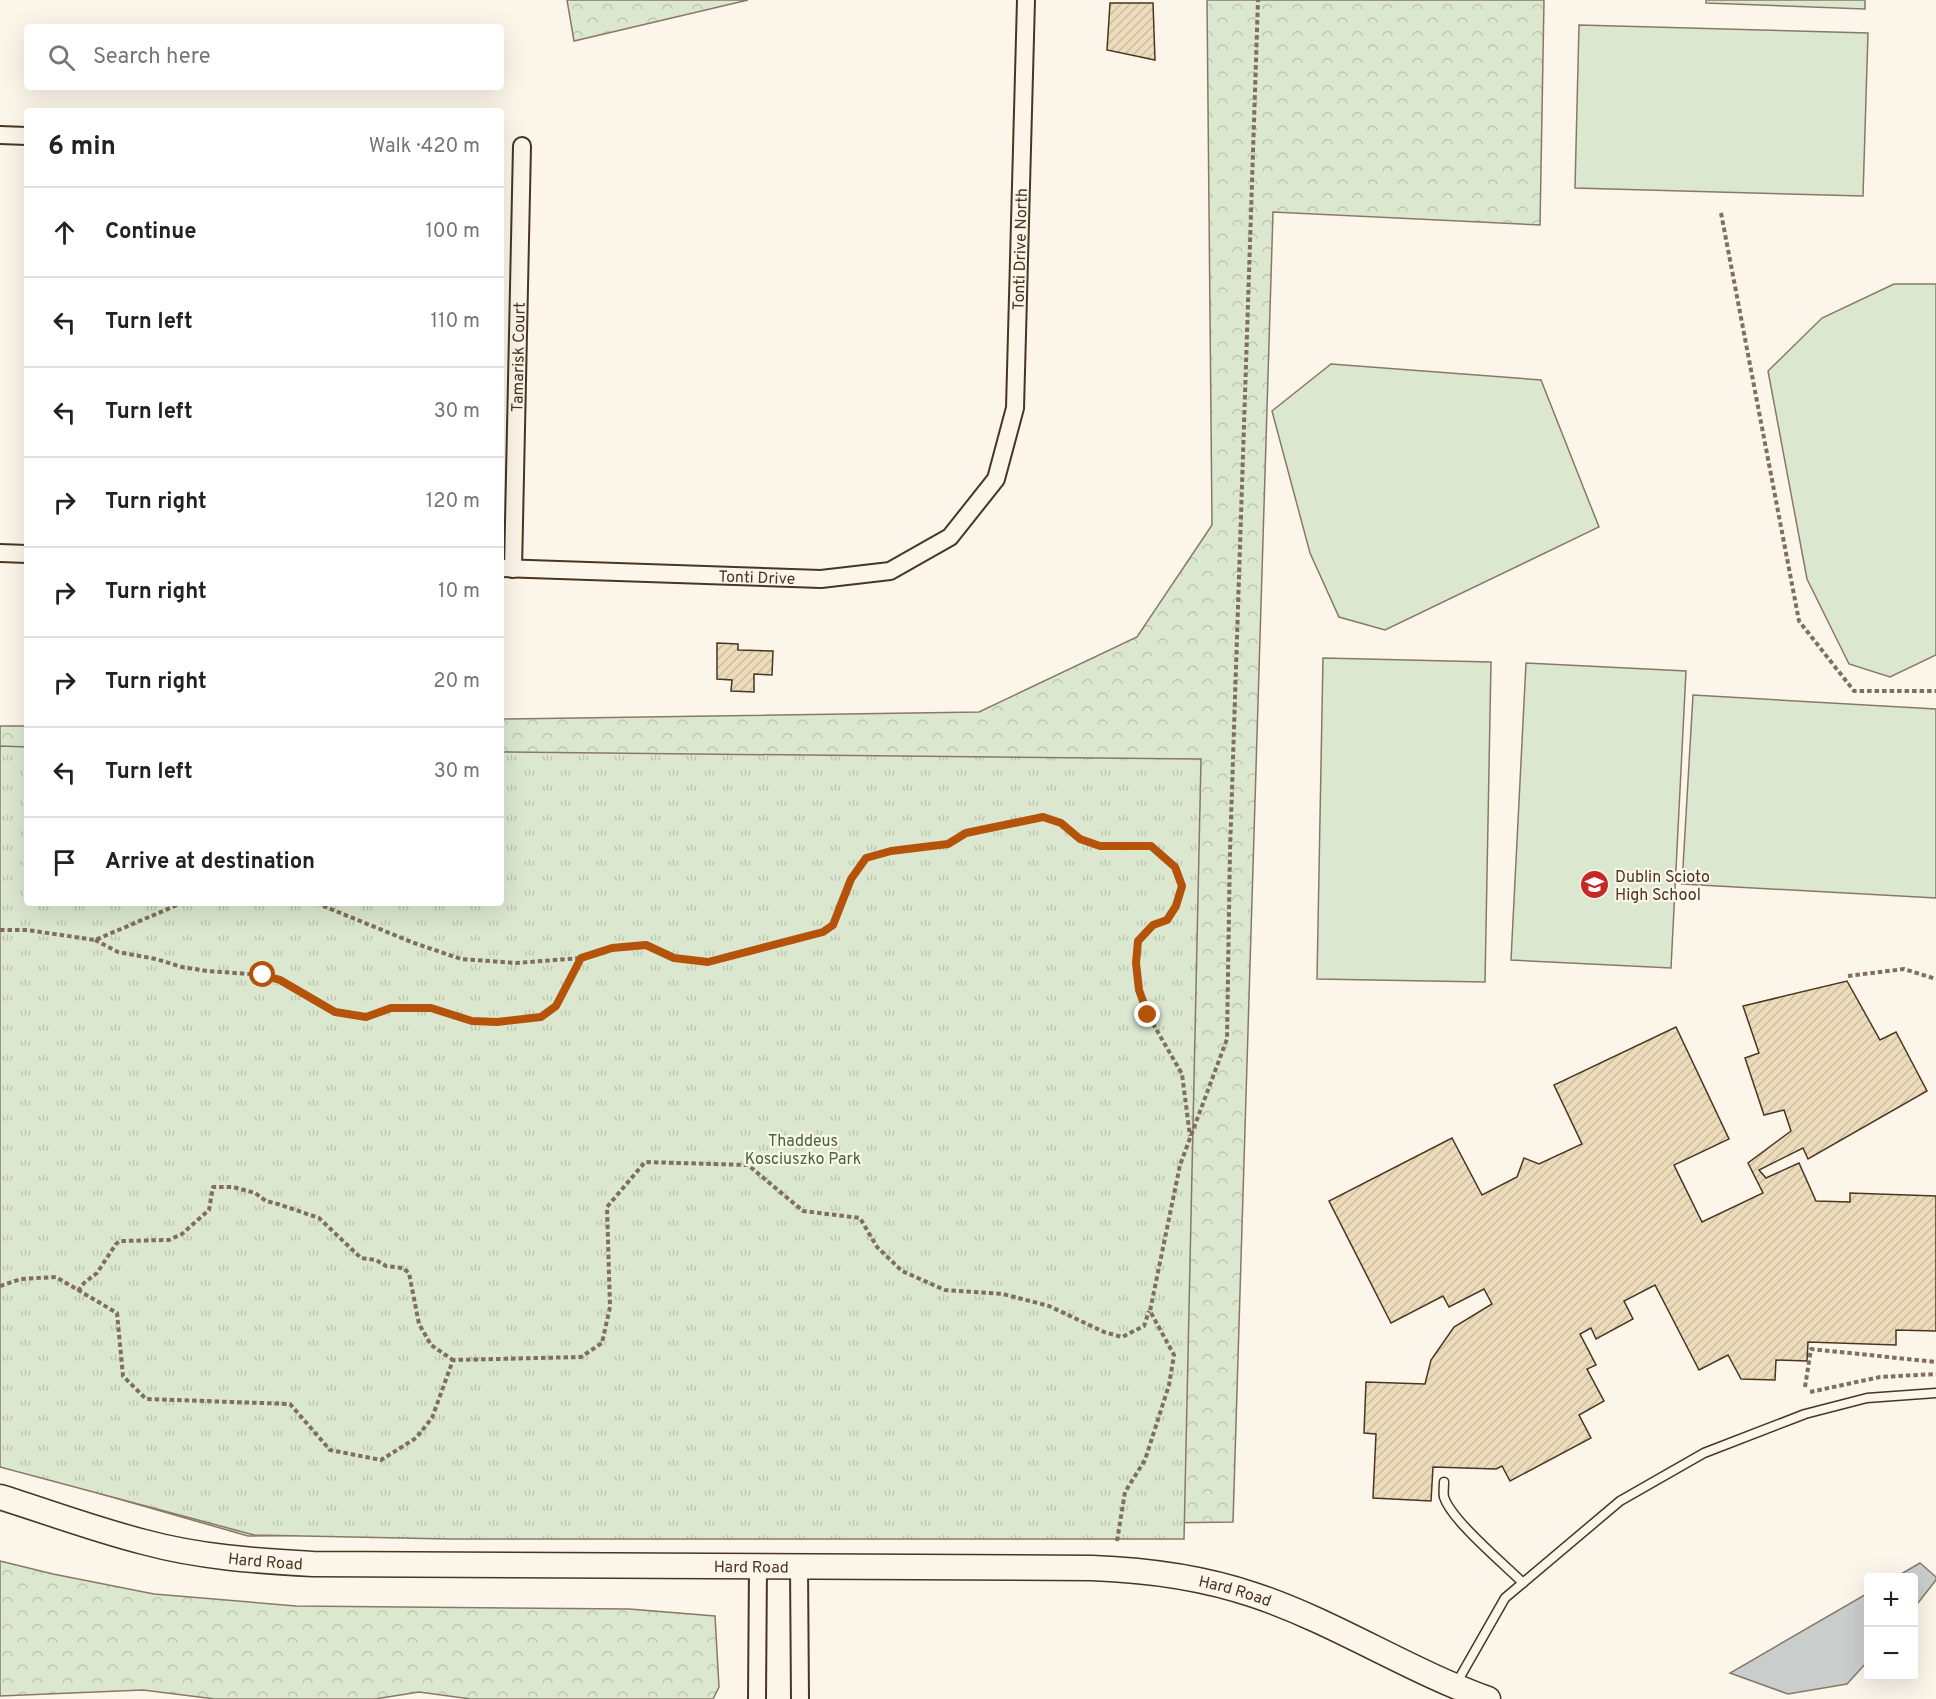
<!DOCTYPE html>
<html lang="en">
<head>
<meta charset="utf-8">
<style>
  :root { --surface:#fff; --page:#f2f2f2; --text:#222; --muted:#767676; --line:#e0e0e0 }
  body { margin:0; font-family:Overpass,sans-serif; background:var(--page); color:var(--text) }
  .controls { position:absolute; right:18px; bottom:18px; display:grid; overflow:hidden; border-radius:6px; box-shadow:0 6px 24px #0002 }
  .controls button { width:54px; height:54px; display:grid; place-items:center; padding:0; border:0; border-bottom:2px solid var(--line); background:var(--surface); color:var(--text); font:30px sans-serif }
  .stop { position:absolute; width:18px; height:18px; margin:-14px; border:4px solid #b45309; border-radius:50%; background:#fff }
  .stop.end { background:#b45309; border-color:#fff; box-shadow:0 2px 6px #0008 }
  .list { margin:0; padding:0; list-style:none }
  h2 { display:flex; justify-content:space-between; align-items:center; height:78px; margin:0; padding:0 24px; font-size:26px }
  h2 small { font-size:20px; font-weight:400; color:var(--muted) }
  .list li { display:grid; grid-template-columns:39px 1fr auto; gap:18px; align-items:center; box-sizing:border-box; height:90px; padding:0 24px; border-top:2px solid var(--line) }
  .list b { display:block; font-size:22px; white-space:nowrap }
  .list em { font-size:20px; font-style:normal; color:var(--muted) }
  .icon { flex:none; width:33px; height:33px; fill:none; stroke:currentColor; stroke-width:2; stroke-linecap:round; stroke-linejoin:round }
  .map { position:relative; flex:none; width:1936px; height:1699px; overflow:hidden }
  .search { position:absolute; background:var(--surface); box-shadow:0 6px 24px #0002; left:24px; top:24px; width:480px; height:66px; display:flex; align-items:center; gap:15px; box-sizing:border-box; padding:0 21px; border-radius:6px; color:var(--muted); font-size:22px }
  .panel { position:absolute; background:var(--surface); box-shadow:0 6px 24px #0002; left:24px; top:108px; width:480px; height:798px; border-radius:6px }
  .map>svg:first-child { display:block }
  .forest { fill:url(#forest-crowns); stroke:#887966; stroke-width:1.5 }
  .park { fill:url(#park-tufts); stroke:#887966; stroke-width:1.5 }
  .pitch { fill:#dce7d0; stroke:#887966; stroke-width:1.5 }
  .water { fill:#c9cecd; stroke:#887966; stroke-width:1.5 }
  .building { fill:url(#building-hatch); stroke:#4a3520; stroke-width:1.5 }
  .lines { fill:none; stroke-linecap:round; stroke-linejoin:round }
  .service-casing { stroke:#4a3520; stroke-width:11 }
  .minor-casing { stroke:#4a3520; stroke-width:20 }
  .secondary-casing { stroke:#4a3520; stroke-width:27 }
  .path { stroke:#7f6f5c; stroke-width:4; stroke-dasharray:4.5 3; stroke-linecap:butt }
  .service { stroke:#fbf6e9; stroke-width:8 }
  .minor { stroke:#fbf6e9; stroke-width:16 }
  .secondary { stroke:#fbf6e9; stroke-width:24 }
  .route { stroke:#b45309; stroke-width:8 }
  .labels { text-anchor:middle; stroke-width:4.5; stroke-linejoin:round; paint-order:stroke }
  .street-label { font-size:16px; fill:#4a3520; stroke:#fbf6e9 }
  .poi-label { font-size:16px; fill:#4a3520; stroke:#fbf6e9; text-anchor:start }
  .park-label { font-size:16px; fill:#436837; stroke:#fbf6e9 }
</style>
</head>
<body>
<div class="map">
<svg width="1936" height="1699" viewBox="0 0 1936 1699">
  <defs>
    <pattern id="forest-crowns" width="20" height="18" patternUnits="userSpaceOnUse" patternTransform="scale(1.5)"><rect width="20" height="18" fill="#dce7d0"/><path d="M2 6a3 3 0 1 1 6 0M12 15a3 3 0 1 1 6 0" fill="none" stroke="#bec7b2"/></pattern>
    <pattern id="park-tufts" width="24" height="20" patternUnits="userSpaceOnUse" patternTransform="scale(1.5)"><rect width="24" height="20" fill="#dce7d0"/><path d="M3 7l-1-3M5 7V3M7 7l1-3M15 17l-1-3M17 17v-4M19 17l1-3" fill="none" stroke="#bec7b2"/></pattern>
    <pattern id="building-hatch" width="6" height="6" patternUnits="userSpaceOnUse" patternTransform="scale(1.5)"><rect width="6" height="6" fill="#ecdcbc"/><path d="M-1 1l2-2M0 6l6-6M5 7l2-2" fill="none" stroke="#ccbda1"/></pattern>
  </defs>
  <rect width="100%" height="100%" fill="#fbf6e9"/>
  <!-- forest -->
  <g class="forest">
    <polygon points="567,0 748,0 574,41"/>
    <polygon points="1207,0 1544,0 1540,225 1273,212 1233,1522 248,1536 0,1465 0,726 27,726 27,903 501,903 501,719 979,712 1137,637 1212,525"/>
    <polygon points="0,1561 53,1574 154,1594 296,1606 629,1609 715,1616 719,1687 713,1699 471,1699 419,1692 375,1699 215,1699 143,1690 0,1696"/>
  </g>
  <!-- park -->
  <polygon class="park" points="0,746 27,747 27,903 501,903 501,752 1201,759 1184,1539 449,1539 254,1535 0,1467"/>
  <!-- pitch -->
  <g class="pitch">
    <polygon points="1706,0 1865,0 1865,9 1706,3"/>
    <polygon points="1579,25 1868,33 1863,196 1575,188"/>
    <polygon points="1894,284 1936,284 1936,655 1890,677 1849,664 1807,579 1768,371 1822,318"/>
    <polygon points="1331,364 1541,380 1599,527 1385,630 1339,617 1310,553 1272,411"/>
    <polygon points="1323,658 1491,662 1485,982 1317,979"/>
    <polygon points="1526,663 1686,671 1671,968 1511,960"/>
    <polygon points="1693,695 1936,709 1936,898 1682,884"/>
  </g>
  <!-- water -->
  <g class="water">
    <polygon points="1920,1563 1936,1577 1936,1580 1914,1608 1914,1578 1896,1577"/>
    <polygon points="1868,1593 1868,1661 1847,1684 1788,1694 1730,1673"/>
  </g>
  <!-- building -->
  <g class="building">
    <polygon points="1110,3 1153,3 1155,60 1107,50"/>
    <polygon points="717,643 738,644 738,650 773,651 772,675 754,674 754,692 731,691 732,680 717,679"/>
    <polygon points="1847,981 1880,1040 1896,1032 1927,1091 1808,1159 1803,1148 1759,1170 1766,1178 1799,1163 1816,1201 1850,1202 1850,1193 1936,1196 1936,1331 1896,1330 1896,1345 1808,1342 1807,1361 1776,1360 1775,1380 1741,1379 1728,1355 1699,1370 1655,1285 1624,1301 1633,1319 1596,1339 1591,1328 1580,1334 1596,1365 1587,1369 1604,1401 1579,1415 1591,1438 1510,1481 1502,1466 1496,1469 1433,1467 1431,1501 1373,1498 1376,1434 1364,1433 1366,1382 1425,1384 1431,1360 1454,1327 1492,1304 1484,1289 1449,1307 1443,1296 1391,1323 1329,1201 1452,1138 1482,1195 1517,1177 1524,1158 1539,1164 1582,1144 1554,1085 1676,1027 1729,1139 1674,1165 1702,1222 1763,1193 1748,1163 1791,1131 1784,1110 1764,1115 1745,1058 1759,1053 1743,1006"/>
  </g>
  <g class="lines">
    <defs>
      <g id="service">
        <path d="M1444,1482C1444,1487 1443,1493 1444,1497C1451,1520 1504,1564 1523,1583"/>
        <polyline points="1456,1684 1505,1598 1620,1501 1704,1453 1805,1414 1867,1398 1936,1393"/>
      </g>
      <g id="minor">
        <polyline points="0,135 27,136"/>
        <polyline points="0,553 27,554"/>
        <path id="s1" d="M501,568L821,579L890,571L950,537L996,479L1015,408L1026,0"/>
        <path id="s2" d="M513,569L522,146"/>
        <polyline points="799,1566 800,1699"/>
        <polyline points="757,1699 758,1566"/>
      </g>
      <g id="secondary">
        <path id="s3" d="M0,1497C48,1512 96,1530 144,1542C199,1557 256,1561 313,1564L1092,1568C1147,1570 1201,1577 1254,1595C1335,1622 1407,1670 1488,1699"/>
      </g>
    </defs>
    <!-- service casing -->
    <use href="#service" class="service-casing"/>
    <!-- minor casing -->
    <use href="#minor" class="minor-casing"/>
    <!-- secondary casing -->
    <use href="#secondary" class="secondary-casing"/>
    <!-- path -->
    <g class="path">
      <polyline points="1721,213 1799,621 1854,691 1936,691"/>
      <polyline points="316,903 414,943 461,959 516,963 581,958 612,948 646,945 674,958 708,962 823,932 833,925 851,879 866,858 891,851 948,844 966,833 1043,817 1061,823 1080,839 1100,846 1151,846 1175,867 1182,886 1176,906 1167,920 1153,925 1138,941 1136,963 1139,990 1148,1015 1182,1074 1190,1136"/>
      <polyline points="0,930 27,930 95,940 182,903"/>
      <polyline points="95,940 118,952 156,959 182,967 207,971 263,975 280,980 335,1012 366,1017 391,1008 431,1008 472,1021 497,1022 541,1017 556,1006 581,959"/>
      <polyline points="1848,976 1904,969 1936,979"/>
      <polyline points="0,1286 21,1279 56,1277 117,1313 123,1376 146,1399 290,1404 330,1450 381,1460 416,1438 432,1418 453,1360 581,1357 602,1343 610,1307 607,1207 645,1162 748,1165 803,1211 860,1218 877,1247 902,1271 945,1290 1003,1294 1049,1306 1104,1332 1122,1337 1144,1326 1149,1311"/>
      <polyline points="78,1291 84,1283 97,1273 116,1244 120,1241 169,1240 182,1234 209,1210 213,1187 233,1187 255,1193 266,1201 278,1204 319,1218 361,1258 376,1260 386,1266 403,1268 409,1273 419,1324 431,1345 453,1360"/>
      <polyline points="1805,1387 1811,1349 1936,1362"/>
      <polyline points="1810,1392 1880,1377 1936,1374"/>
      <polyline points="1117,1541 1125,1492 1145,1460 1169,1385 1174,1355 1150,1311 1180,1165 1227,1039 1230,850 1258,0"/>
    </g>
    <!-- service -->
    <use href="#service" class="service"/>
    <!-- minor -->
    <use href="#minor" class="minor"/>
    <!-- secondary -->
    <use href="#secondary" class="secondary"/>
  </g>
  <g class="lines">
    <!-- route -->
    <polyline class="route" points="263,975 280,980 335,1012 366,1017 391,1008 431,1008 472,1021 497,1022 541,1017 556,1006 581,958 612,948 646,945 674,958 708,962 823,932 833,925 851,879 866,858 891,851 948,844 966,833 1043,817 1061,823 1080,839 1100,846 1151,846 1175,867 1182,886 1176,906 1167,920 1153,925 1138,941 1136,963 1139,990 1148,1015"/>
  </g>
  <!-- icons -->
  <defs>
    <symbol id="school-disc" viewBox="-11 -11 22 22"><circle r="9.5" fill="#c62828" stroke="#fbf6e9"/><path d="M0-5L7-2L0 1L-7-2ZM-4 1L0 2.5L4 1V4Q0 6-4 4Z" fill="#fff"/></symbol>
  </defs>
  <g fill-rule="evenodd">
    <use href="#school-disc" x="1578" y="868" width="33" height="33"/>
  </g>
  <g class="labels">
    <!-- street labels -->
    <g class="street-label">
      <text dy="6" stroke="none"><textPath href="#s1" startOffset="765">Tonti Drive North</textPath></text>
      <text dy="6" stroke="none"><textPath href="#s2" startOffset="212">Tamarisk Court</textPath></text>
      <text dy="6" stroke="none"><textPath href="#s1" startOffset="256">Tonti Drive</textPath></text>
      <text dy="6" stroke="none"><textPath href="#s3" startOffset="274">Hard Road</textPath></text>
      <text dy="6" stroke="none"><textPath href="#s3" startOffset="760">Hard Road</textPath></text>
      <text dy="6" stroke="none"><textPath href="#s3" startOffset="1246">Hard Road</textPath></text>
    </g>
    <!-- poi labels -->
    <g class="poi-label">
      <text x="1615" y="882">Dublin Scioto<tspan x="1615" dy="18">High School</tspan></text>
    </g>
    <!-- park labels -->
    <g class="park-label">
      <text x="803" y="1146">Thaddeus<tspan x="803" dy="18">Kosciuszko Park</tspan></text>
    </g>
  </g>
</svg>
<div class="controls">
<button>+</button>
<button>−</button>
</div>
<div class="stop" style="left:263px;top:975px"></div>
<div class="stop end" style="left:1148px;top:1015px"></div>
<div class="search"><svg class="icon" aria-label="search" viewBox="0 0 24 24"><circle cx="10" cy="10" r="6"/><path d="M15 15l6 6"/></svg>Search here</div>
<section class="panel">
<h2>6 min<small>Walk · 420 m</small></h2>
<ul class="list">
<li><svg class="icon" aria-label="ahead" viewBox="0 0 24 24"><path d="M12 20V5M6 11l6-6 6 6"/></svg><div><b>Continue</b></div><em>100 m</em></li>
<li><svg class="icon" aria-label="left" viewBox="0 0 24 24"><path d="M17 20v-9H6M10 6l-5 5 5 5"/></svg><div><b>Turn left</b></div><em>110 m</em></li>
<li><svg class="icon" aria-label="left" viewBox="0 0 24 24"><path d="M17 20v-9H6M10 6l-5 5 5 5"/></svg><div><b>Turn left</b></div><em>30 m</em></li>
<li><svg class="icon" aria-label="right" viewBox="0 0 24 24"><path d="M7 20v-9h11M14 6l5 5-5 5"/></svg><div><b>Turn right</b></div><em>120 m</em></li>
<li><svg class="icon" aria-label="right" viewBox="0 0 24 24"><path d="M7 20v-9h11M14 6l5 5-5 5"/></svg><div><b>Turn right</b></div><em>10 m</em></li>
<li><svg class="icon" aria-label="right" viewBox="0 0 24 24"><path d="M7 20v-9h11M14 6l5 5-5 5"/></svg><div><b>Turn right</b></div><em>20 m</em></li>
<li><svg class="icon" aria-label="left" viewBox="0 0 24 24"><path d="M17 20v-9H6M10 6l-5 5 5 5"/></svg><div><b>Turn left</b></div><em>30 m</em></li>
<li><svg class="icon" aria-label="arrive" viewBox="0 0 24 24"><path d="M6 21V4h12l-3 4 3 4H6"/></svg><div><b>Arrive at destination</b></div></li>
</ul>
</section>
</div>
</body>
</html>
